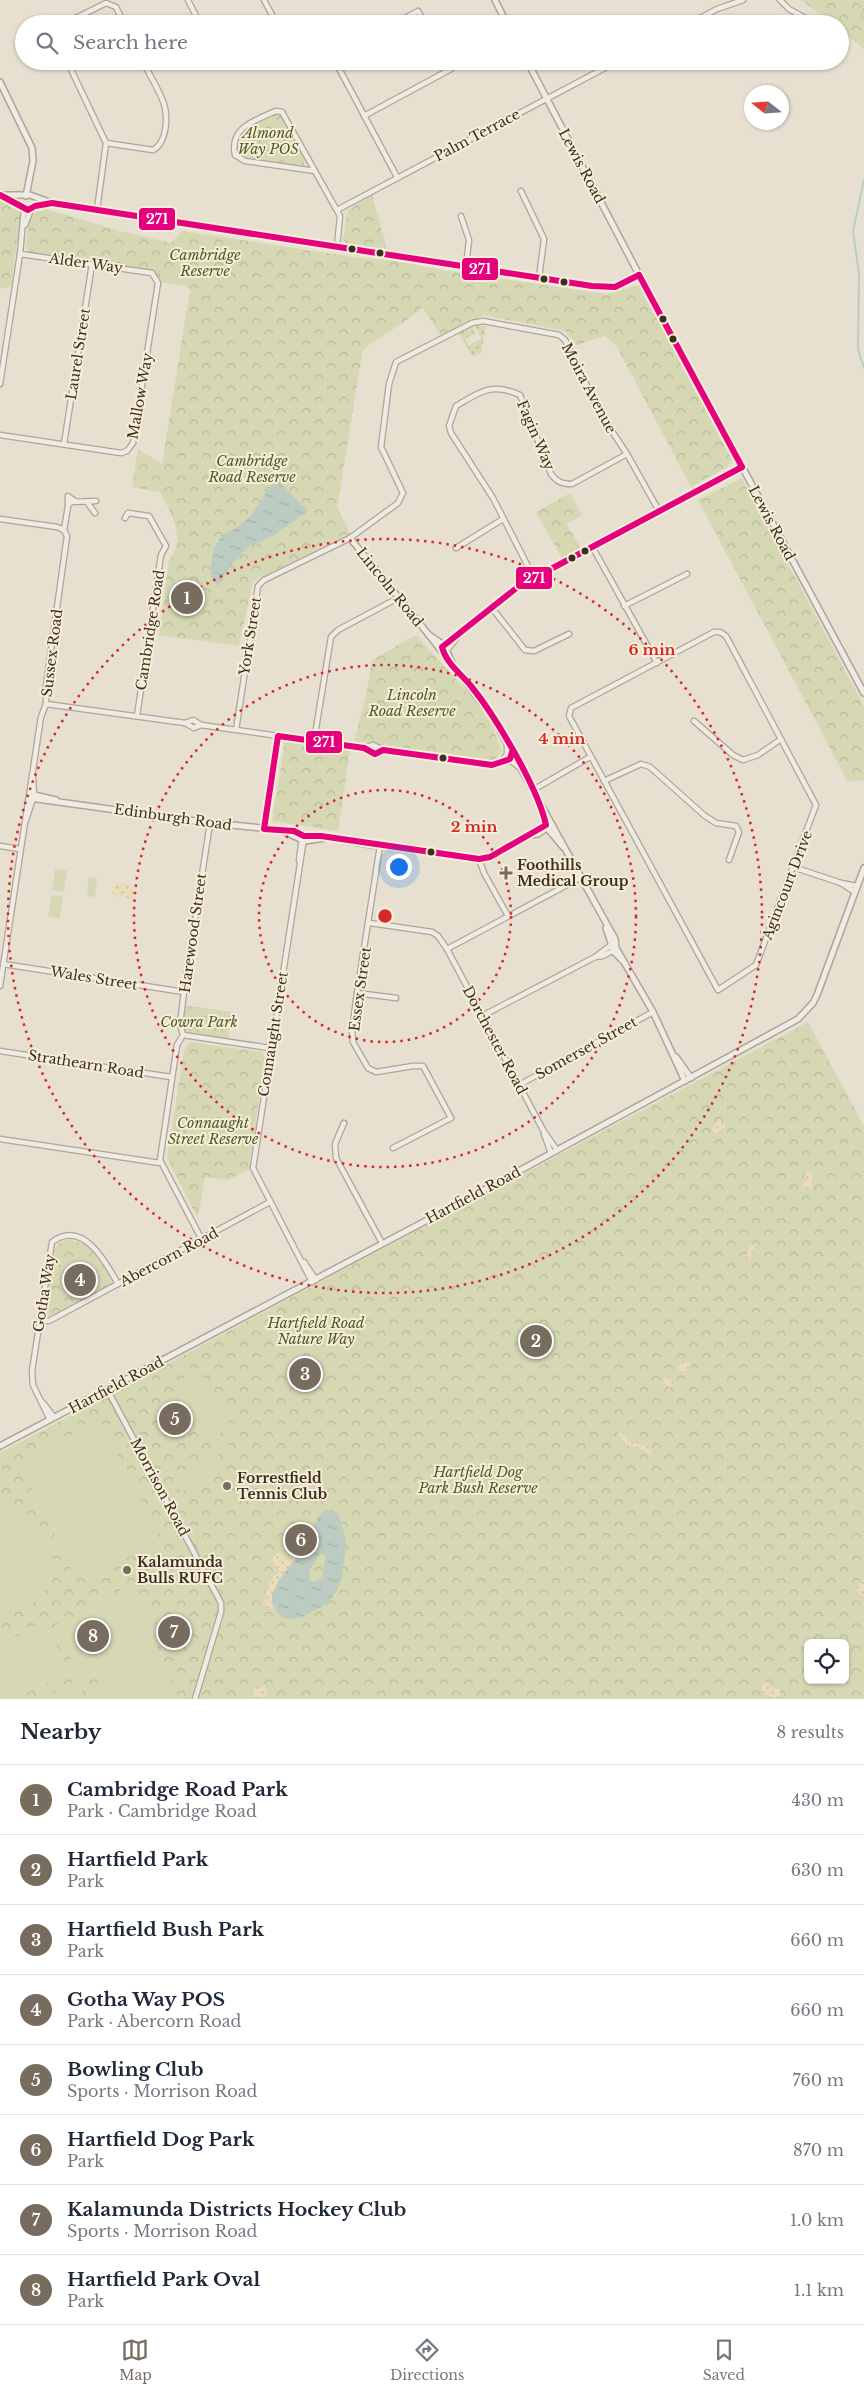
<!DOCTYPE html>
<html lang="en">
<head>
<meta charset="utf-8">
<style>
  :root { --surface:#fff; --page:#f6f6f7; --text:#1f2937; --muted:#747a83; --line:#e0e1e3; --accent:#786c5e }
  body { margin:0; font-family:"Libre Baskerville",serif; background:var(--page); color:var(--text) }
  .controls { position:absolute; right:15px; bottom:15px; display:grid; overflow:hidden; border-radius:8px; box-shadow:0 1px 4px #0004 }
  .controls button { width:45px; height:45px; display:grid; place-items:center; padding:0; border:0; border-bottom:1px solid var(--line); background:var(--surface); color:var(--text); font:25px sans-serif }
  .compass { position:absolute; left:744px; top:85px; width:45px; height:45px; border-radius:50%; background:var(--surface); box-shadow:0 1px 4px #0004; rotate:287deg }
  .you { position:absolute; left:398px; top:866px; width:18px; height:18px; margin:-12px; border:4px solid #fff; border-radius:50%; background:#1a73e8; box-shadow:0 0 0 8px #1a73e833 }
  .badge { display:grid; place-items:center; width:32px; height:32px; border-radius:50%; background:var(--accent); color:#fff; font-size:16px; font-weight:700 }
  .pin { position:absolute; translate:-50% -50%; border:2px solid #fff; box-shadow:0 1px 5px #0006 }
  .list { margin:0; padding:0; list-style:none }
  h2 { display:flex; justify-content:space-between; align-items:center; height:65px; margin:0; padding:0 20px; font-size:21px }
  h2 small { font-size:16px; font-weight:400; color:var(--muted) }
  .list li { display:grid; grid-template-columns:32px 1fr auto; gap:15px; align-items:center; box-sizing:border-box; height:70px; padding:0 20px; border-top:1px solid var(--line) }
  .list b { display:block; font-size:19px; white-space:nowrap }
  .list p { margin:0; font-size:16px; white-space:nowrap; color:var(--muted) }
  .list em { font-size:16px; font-style:normal; color:var(--muted) }
  .icon { flex:none; width:28px; height:28px; fill:none; stroke:currentColor; stroke-width:2; stroke-linecap:round; stroke-linejoin:round }
  .map { position:relative; flex:none; width:864px; height:1699px; overflow:hidden }
  .search { position:absolute; background:var(--surface); box-shadow:0 1px 4px #0004; left:15px; right:15px; top:15px; height:55px; display:flex; align-items:center; gap:12px; box-sizing:border-box; padding:0 18px; border-radius:28px; color:var(--muted); font-size:19px }
  .sheet { height:625px; background:var(--surface) }
  nav { display:flex; justify-content:space-around; align-items:center; box-sizing:border-box; height:70px; border-top:1px solid var(--line); background:var(--surface); font-size:14px; color:var(--muted) }
  nav a { display:grid; justify-items:center; gap:2px }
  nav .on { color:var(--accent) }
  .map>svg:first-child { display:block }
  .grass { fill:url(#grass-dots) }
  .forest { fill:url(#forest-crowns); fill-rule:evenodd }
  .sand { fill:url(#sand-dots) }
  .pitch { fill:#d6d7b3 }
  .water { fill:url(#water-ripples); fill-rule:evenodd }
  .lines { fill:none; stroke-linecap:round; stroke-linejoin:round }
  .stream { stroke:#bcccc2; stroke-width:2 }
  .minor-casing { stroke:#ada599; stroke-width:7 }
  .tertiary-casing { stroke:#ada599; stroke-width:8 }
  .minor { stroke:#efebe3; stroke-width:4.5 }
  .tertiary { stroke:#efebe3; stroke-width:5 }
  .bus-1-casing { stroke:#f7eed8; stroke-width:10 }
  .bus-1 { stroke:#e5007d; stroke-width:6 }
  .ring { fill:none; stroke:#d62828; stroke-width:2.5; stroke-dasharray:2.5 5 }
  .bus-dot { fill:#3d2e20; stroke:#f7eed8; stroke-width:2 }
  .poi-dot { fill:#786c5e; stroke:#f7eed8; stroke-width:2 }
  .labels { text-anchor:middle; stroke-width:4; stroke-linejoin:round; paint-order:stroke }
  .park-label { font-size:14px; font-style:italic; fill:#4d5a26; stroke:#f7eed8 }
  .street-label { font-size:14px; fill:#3d2e20; stroke:#f7eed8 }
  .poi-label { font-size:14px; font-weight:bold; fill:#3d2e20; stroke:#f7eed8; text-anchor:start }
  .centre { fill:#d62828; stroke:#f7eed8; stroke-width:2.5 }
  .ring-label { font-size:15px; text-anchor:middle; font-weight:bold; fill:#d62828; stroke:#f7eed8; stroke-width:4; stroke-linejoin:round; paint-order:stroke }
  .line-badge { stroke:#f7eed8; stroke-width:2 }
  .badge-label { font-size:14px; text-anchor:middle; font-weight:bold; fill:#fff }
</style>
</head>
<body>
<div class="map">
<svg width="864" height="1699" viewBox="0 0 864 1699">
  <defs>
    <pattern id="grass-dots" width="8" height="8" patternUnits="userSpaceOnUse" patternTransform="scale(1.25)"><rect width="8" height="8" fill="#d6d7b3"/><path d="M2 2h.1M6 6h.1" fill="none" stroke="#b9b99a" stroke-width="1.8" stroke-linecap="round"/></pattern>
    <pattern id="forest-crowns" width="20" height="18" patternUnits="userSpaceOnUse" patternTransform="scale(1.25)"><rect width="20" height="18" fill="#d6d7b3"/><path d="M2 6a3 3 0 1 1 6 0M12 15a3 3 0 1 1 6 0" fill="none" stroke="#b9b99a"/></pattern>
    <pattern id="sand-dots" width="8" height="8" patternUnits="userSpaceOnUse" patternTransform="scale(1.25)"><rect width="8" height="8" fill="#eadcb9"/><path d="M2 2h.1M6 6h.1" fill="none" stroke="#cabd9f" stroke-width="1.8" stroke-linecap="round"/></pattern>
    <pattern id="water-ripples" width="26" height="14" patternUnits="userSpaceOnUse" patternTransform="scale(1.25)"><rect width="26" height="14" fill="#bcccc2"/><path d="M2 4q2-2 4 0t4 0M15 11q2-2 4 0t4 0" fill="none" stroke="#a2b0a6"/></pattern>
  </defs>
  <rect width="100%" height="100%" fill="#e7e0d1"/>
  <!-- grass -->
  <polygon class="grass" points="471,325 476,333 465,339 469,346 481,338 475,325 486,326 481,353 473,357 458,332"/>
  <!-- forest -->
  <g class="forest">
    <polygon points="801,0 864,0 864,49 840,30 840,24 833,24"/>
    <path d="M274,113L281,115C290,130 308,151 304,168L245,161L235,155C235,122 246,124 274,113Z"/>
    <polygon points="372,195 387,249 345,243 343,239 348,210"/>
    <polygon points="0,201 21,212 21,214 11,286 0,289"/>
    <path d="M46,209L120,231L171,243L182,231L353,257L390,260L442,270L606,294L639,285L732,460L727,467L691,487L616,345L604,336L577,345L565,331L484,315L441,335L422,307L414,315L363,349L337,507L350,533L253,581L239,646L159,635L169,560C187,539 171,513 160,492L132,487L138,449L162,464L190,290L186,286L159,282L153,272L29,252L25,247L29,224L34,213Z"/>
    <polygon points="742,478 864,706 864,780 848,782 698,500"/>
    <polygon points="570,493 582,515 567,524 583,553 564,562 536,512"/>
    <path d="M416,635L475,701L490,722L502,751L496,759C484,764 405,750 388,747C382,746 378,742 373,742C366,742 361,743 354,742L367,691L372,660Z"/>
    <polygon points="285,742 350,750 338,831 272,821"/>
    <polygon points="183,1005 232,1012 228,1041 183,1035 180,1024"/>
    <path d="M808,1022L864,1126V1699H0V1453ZM808,1643H845V1680H808Z"/>
    <polygon points="190,1042 262,1052 265,1058 249,1169 228,1180 205,1177 198,1219 167,1158 184,1051"/>
    <path d="M66,1240C89,1240 109,1261 112,1284L48,1319H45L44,1314L53,1251L59,1243Z"/>
  </g>
  <!-- sand -->
  <g class="sand">
    <polygon points="116,882 136,887 133,900 112,894"/>
    <polygon points="719,1120 724,1122 726,1127 714,1134 712,1130"/>
    <polygon points="809,1171 813,1176 812,1188 810,1190 802,1185 806,1180 805,1173"/>
    <polygon points="754,1244 756,1244 749,1262 746,1257 749,1246"/>
    <polygon points="682,1361 692,1364 689,1368 685,1367 686,1372 683,1373 678,1369"/>
    <polygon points="664,1376 674,1381 670,1388 663,1382"/>
    <polygon points="620,1430 633,1443 650,1447 652,1456 642,1449 627,1445 618,1434"/>
    <path d="M279,1552L290,1562L298,1553V1558C285,1575 268,1586 273,1609L266,1608C264,1591 267,1581 280,1571L271,1560Z"/>
    <polygon points="864,1579 864,1597 858,1593 856,1588 860,1581"/>
    <polygon points="766,1682 772,1688 780,1689 780,1697 777,1699 761,1693 763,1683"/>
    <polygon points="266,1686 268,1689 265,1696 257,1698 252,1696 254,1688"/>
  </g>
  <!-- pitch -->
  <g class="pitch">
    <polygon points="55,869 67,870 64,892 52,890"/>
    <polygon points="89,877 97,878 95,897 87,896"/>
    <polygon points="51,895 63,897 60,918 48,917"/>
    <polygon points="199,1369 231,1427 202,1443 171,1385"/>
    <polygon points="100,1420 161,1541 86,1579 76,1578 18,1462"/>
    <polygon points="230,1445 239,1461 231,1465 222,1449"/>
    <polygon points="217,1452 226,1468 218,1472 210,1456"/>
    <polygon points="205,1458 214,1474 207,1478 198,1462"/>
    <polygon points="191,1466 200,1482 192,1486 184,1470"/>
    <polygon points="243,1470 251,1487 244,1491 235,1475"/>
    <polygon points="179,1472 188,1488 181,1492 172,1476"/>
    <path d="M0,1500C64,1516 78,1603 0,1615Z"/>
    <polygon points="133,1584 159,1632 152,1636 157,1645 160,1660 177,1693 167,1699 98,1699 92,1687 102,1681 94,1667 79,1674 53,1627"/>
    <polygon points="44,1622 70,1670 16,1699 0,1699 0,1645"/>
    <polygon points="76,1681 86,1699 41,1699"/>
  </g>
  <!-- water -->
  <g class="water">
    <path d="M277,480L308,511L277,533L257,544L250,545L230,566L218,586C212,580 210,574 211,565C214,528 232,537 252,514C261,504 266,487 277,480Z"/>
    <path d="M325,1510L338,1513L346,1541L342,1579L336,1592L328,1603L302,1617L293,1619L284,1618L279,1615L272,1604V1596L279,1580L311,1538L318,1516ZM320,1553L326,1556L322,1578L315,1582L310,1580L309,1572Z"/>
  </g>
  <g class="lines">
    <!-- stream -->
    <g class="stream">
      <polyline points="864,9 861,16 864,20"/>
      <polyline points="864,180 853,231 859,274 858,349 864,368"/>
    </g>
    <defs>
      <g id="minor">
        <polyline points="188,0 200,24"/>
        <polyline points="264,0 272,15 273,24"/>
        <polyline points="780,0 789,9 816,24"/>
        <polyline points="64,24 106,3 116,7 124,24"/>
        <polyline points="393,24 418,11 425,24"/>
        <polyline points="689,24 717,9 743,0"/>
        <polyline points="67,61 106,143 97,210"/>
        <polyline points="335,61 397,177"/>
        <polyline points="364,116 451,69 447,61"/>
        <path d="M106,143L153,150C167,143 168,117 164,104C159,89 149,75 143,61"/>
        <path d="M315,171L245,161L235,155C229,127 256,120 276,111L282,112L340,216L337,247"/>
        <polyline points="521,191 544,239 539,278"/>
        <polyline points="337,210 618,61"/>
        <polyline points="461,216 469,240 466,266"/>
        <polyline points="25,225 31,210"/>
        <polyline points="0,384 20,254 24,209"/>
        <polyline points="0,435 121,453 127,451 133,443 158,283 152,273 20,254"/>
        <polyline points="64,444 92,264"/>
        <polyline points="87,502 95,513"/>
        <polyline points="68,504 68,496 75,501"/>
        <polyline points="125,518 128,513 149,516 166,546 161,555 137,716"/>
        <polyline points="0,519 57,527 64,530 67,536 46,686 46,704 41,717 0,986"/>
        <polyline points="64,530 68,506 71,502 96,501"/>
        <polyline points="456,548 503,519"/>
        <polyline points="593,548 657,663"/>
        <path d="M534,578L493,498L451,433L449,426L456,406C480,392 491,382 520,395L551,474C557,482 562,484 572,484L627,454"/>
        <polyline points="624,606 687,574"/>
        <polyline points="492,608 525,650 534,651 569,634"/>
        <polygon points="714,632 720,632 726,636 816,805 756,965 718,990 569,716 571,708"/>
        <polyline points="459,635 452,637 441,649 447,650 459,635 519,586 742,467"/>
        <polyline points="46,704 185,723 194,728 201,725 364,748 375,754 383,750"/>
        <polyline points="694,721 733,755 743,760 758,755 781,739"/>
        <polyline points="185,723 193,720 201,725"/>
        <polyline points="236,730 258,586 264,580 350,538 398,503 403,493 381,447 389,384 396,362 472,323 483,321 559,335 565,340 600,413 627,454 659,511"/>
        <polyline points="314,741 331,637 338,630 398,598"/>
        <polyline points="364,748 373,745 383,750 484,764 511,761 519,767"/>
        <polyline points="502,761 507,754 507,745"/>
        <polyline points="604,781 641,764 650,767 705,816 716,823 736,826 739,832 729,860"/>
        <polyline points="533,790 590,757"/>
        <polyline points="26,820 34,795 33,777"/>
        <polyline points="264,829 278,736"/>
        <polyline points="304,838 253,1168 312,1282"/>
        <polyline points="0,846 20,849"/>
        <polyline points="380,846 357,993 352,1031 353,1042 368,1068 376,1072 413,1066 423,1066 451,1118 393,1148"/>
        <polyline points="479,859 484,873 508,916"/>
        <polyline points="299,860 302,838"/>
        <polyline points="793,867 841,883 855,892"/>
        <polyline points="841,883 857,886"/>
        <polyline points="370,923 432,932 438,936 447,949 580,878"/>
        <polyline points="447,949 543,1130 557,1150"/>
        <polyline points="595,957 603,956 614,950"/>
        <polyline points="3,964 184,992"/>
        <polyline points="357,993 396,998"/>
        <polyline points="482,1016 595,957 611,945 614,946"/>
        <polyline points="183,1035 270,1048"/>
        <polyline points="0,1051 171,1077"/>
        <polyline points="519,1085 653,1012"/>
        <polyline points="344,1123 335,1144 336,1158 382,1243"/>
        <polyline points="544,1134 551,1153"/>
        <polyline points="0,1139 160,1163"/>
        <polyline points="202,1240 160,1160 177,1045 183,1035 180,1024 184,992 210,823"/>
        <polyline points="304,1262 316,1280"/>
        <polyline points="40,1320 49,1321 270,1202"/>
        <polyline points="107,1389 221,1603 221,1612 195,1699"/>
        <polyline points="43,1403 54,1417"/>
        <path d="M50,1420L33,1385L32,1371L52,1242C83,1219 106,1262 118,1284"/>
      </g>
      <g id="tertiary">
        <polyline points="495,0 507,24"/>
        <polyline points="527,61 647,290 864,693"/>
        <polyline points="0,82 32,148 33,161 26,196"/>
        <polyline points="0,195 30,195 52,203 592,286 615,287 639,275"/>
        <polyline points="5,197 28,210 35,206 49,203"/>
        <polyline points="350,538 429,635 444,645 453,665"/>
        <polyline points="429,635 492,716 615,939 616,948 653,1012 685,1081"/>
        <polyline points="30,798 210,823 294,831 304,836 321,836 365,844 479,859 490,857 546,825 551,825"/>
        <polyline points="30,798 34,795 56,800"/>
        <polyline points="543,811 548,829 563,847"/>
        <polyline points="285,832 305,841 325,838"/>
        <polyline points="531,835 538,834 550,826"/>
        <polyline points="606,928 614,952 624,962"/>
        <polyline points="676,1057 691,1078"/>
        <polyline points="0,1446 469,1198 798,1019 813,1003 817,995 864,868"/>
      </g>
    </defs>
    <!-- minor casing -->
    <use href="#minor" class="minor-casing"/>
    <!-- tertiary casing -->
    <use href="#tertiary" class="tertiary-casing"/>
    <!-- minor -->
    <use href="#minor" class="minor"/>
    <!-- tertiary -->
    <use href="#tertiary" class="tertiary"/>
    <defs>
      <g id="bus-1">
        <polyline points="0,195 28,210 35,206 52,203 592,286 615,287 639,275"/>
        <polyline points="639,275 742,467"/>
        <path d="M512,752L510,759L492,765L383,750L375,754L364,748L278,736L264,829L294,831L304,836H321L479,859L490,857L546,825C538,788 496,717 471,686C461,674 446,663 442,647L519,586L742,467"/>
      </g>
    </defs>
    <!-- bus-1 casing -->
    <use href="#bus-1" class="bus-1-casing"/>
    <!-- bus-1 -->
    <use href="#bus-1" class="bus-1"/>
  </g>
  <!-- distance rings -->
  <g class="ring">
    <circle cx="385" cy="916" r="126"/>
    <circle cx="385" cy="916" r="251"/>
    <circle cx="385" cy="916" r="377"/>
  </g>
  <!-- markers -->
  <g class="bus-dot">
    <circle cx="352" cy="249" r="4.5"/>
    <circle cx="380" cy="253" r="4.5"/>
    <circle cx="544" cy="279" r="4.5"/>
    <circle cx="564" cy="282" r="4.5"/>
    <circle cx="663" cy="319" r="4.5"/>
    <circle cx="673" cy="339" r="4.5"/>
    <circle cx="585" cy="551" r="4.5"/>
    <circle cx="572" cy="558" r="4.5"/>
    <circle cx="443" cy="758" r="4.5"/>
    <circle cx="431" cy="852" r="4.5"/>
  </g>
  <g class="poi-dot">
    <path d="M503.5 865.5h5v5h5v5h-5v5h-5v-5h-5v-5h5z"/>
    <circle cx="227" cy="1486" r="5"/>
    <circle cx="127" cy="1570" r="5"/>
  </g>
  <g class="labels">
    <!-- park labels -->
    <g class="park-label">
      <text x="268" y="138">Almond<tspan x="268" dy="16">Way POS</tspan></text>
      <text x="205" y="260">Cambridge<tspan x="205" dy="16">Reserve</tspan></text>
      <text x="252" y="466">Cambridge<tspan x="252" dy="16">Road Reserve</tspan></text>
      <text x="412" y="700">Lincoln<tspan x="412" dy="16">Road Reserve</tspan></text>
      <text x="199" y="1027">Cowra Park</text>
      <text x="213" y="1128">Connaught<tspan x="213" dy="16">Street Reserve</tspan></text>
      <text x="316" y="1328">Hartfield Road<tspan x="316" dy="16">Nature Way</tspan></text>
      <text x="478" y="1477">Hartfield Dog<tspan x="478" dy="16">Park Bush Reserve</tspan></text>
    </g>
    <!-- street labels -->
    <g class="street-label">
      <text transform="translate(477 135) rotate(-28)" y="5">Palm Terrace</text>
      <text transform="translate(582 166) rotate(62)" y="5">Lewis Road</text>
      <text transform="translate(86 263) rotate(8)" y="5">Alder Way</text>
      <text transform="translate(78 354) rotate(-81)" y="5">Laurel Street</text>
      <text transform="translate(589 388) rotate(62)" y="5">Moira Avenue</text>
      <text transform="translate(140 396) rotate(-80)" y="5">Mallow Way</text>
      <text transform="translate(536 435) rotate(67)" y="5">Fagin Way</text>
      <text transform="translate(772 523) rotate(62)" y="5">Lewis Road</text>
      <text transform="translate(390 587) rotate(51)" y="5">Lincoln Road</text>
      <text transform="translate(150 630) rotate(-81)" y="5">Cambridge Road</text>
      <text transform="translate(250 636) rotate(-81)" y="5">York Street</text>
      <text transform="translate(52 653) rotate(-83)" y="5">Sussex Road</text>
      <text transform="translate(173 817) rotate(8)" y="5">Edinburgh Road</text>
      <text transform="translate(787 885) rotate(-69)" y="5">Agincourt Drive</text>
      <text transform="translate(193 933) rotate(-82)" y="5">Harewood Street</text>
      <text transform="translate(94 978) rotate(9)" y="5">Wales Street</text>
      <text transform="translate(360 989) rotate(-82)" y="5">Essex Street</text>
      <text transform="translate(273 1034) rotate(-81)" y="5">Connaught Street</text>
      <text transform="translate(495 1040) rotate(62)" y="5">Dorchester Road</text>
      <text transform="translate(586 1048) rotate(-29)" y="5">Somerset Street</text>
      <text transform="translate(86 1064) rotate(9)" y="5">Strathearn Road</text>
      <text transform="translate(473 1195) rotate(-28)" y="5">Hartfield Road</text>
      <text transform="translate(169 1257) rotate(-28)" y="5">Abercorn Road</text>
      <text transform="translate(44 1293) rotate(-81)" y="5">Gotha Way</text>
      <text transform="translate(116 1385) rotate(-28)" y="5">Hartfield Road</text>
      <text transform="translate(160 1487) rotate(62)" y="5">Morrison Road</text>
    </g>
    <!-- poi labels -->
    <g class="poi-label">
      <text x="517" y="870">Foothills<tspan x="517" dy="16">Medical Group</tspan></text>
      <text x="237" y="1483">Forrestfield<tspan x="237" dy="16">Tennis Club</tspan></text>
      <text x="137" y="1567">Kalamunda<tspan x="137" dy="16">Bulls RUFC</tspan></text>
    </g>
  </g>
  <circle cx="385" cy="916" r="8" class="centre"/>
  <g class="ring-label">
    <text x="652" y="655">6 min</text>
    <text x="562" y="744">4 min</text>
    <text x="474" y="832">2 min</text>
  </g>
  <g class="line-badge">
    <rect x="138" y="207" width="38" height="24" rx="5" fill="#e5007d"/>
    <rect x="461" y="257" width="38" height="24" rx="5" fill="#e5007d"/>
    <rect x="515" y="566" width="38" height="24" rx="5" fill="#e5007d"/>
    <rect x="305" y="730" width="38" height="24" rx="5" fill="#e5007d"/>
  </g>
  <g class="badge-label">
    <text x="157" y="224">271</text>
    <text x="480" y="274">271</text>
    <text x="534" y="583">271</text>
    <text x="324" y="747">271</text>
  </g>
</svg>
<div class="controls">
<button><svg class="icon" aria-label="locate" viewBox="0 0 24 24"><circle cx="12" cy="12" r="6"/><path d="M12 2v4M12 18v4M2 12h4M18 12h4"/></svg></button>
</div>
<svg class="compass" viewBox="-18 -18 36 36"><path d="M0-13l5 13h-10z" fill="#e53935"/><path d="M0 13l5-13h-10z" fill="#747a83"/></svg>
<div class="you"></div>
<div class="pin badge" style="left:187px;top:598px">1</div>
<div class="pin badge" style="left:536px;top:1341px">2</div>
<div class="pin badge" style="left:305px;top:1374px">3</div>
<div class="pin badge" style="left:80px;top:1280px">4</div>
<div class="pin badge" style="left:175px;top:1419px">5</div>
<div class="pin badge" style="left:301px;top:1540px">6</div>
<div class="pin badge" style="left:174px;top:1632px">7</div>
<div class="pin badge" style="left:93px;top:1636px">8</div>
<div class="search"><svg class="icon" aria-label="search" viewBox="0 0 24 24"><circle cx="10" cy="10" r="6"/><path d="M15 15l6 6"/></svg>Search here</div>
</div>
<section class="sheet">
<h2>Nearby<small>8 results</small></h2>
<ul class="list">
<li><span class="badge">1</span><div><b>Cambridge Road Park</b><p>Park · Cambridge Road</p></div><em>430 m</em></li>
<li><span class="badge">2</span><div><b>Hartfield Park</b><p>Park</p></div><em>630 m</em></li>
<li><span class="badge">3</span><div><b>Hartfield Bush Park</b><p>Park</p></div><em>660 m</em></li>
<li><span class="badge">4</span><div><b>Gotha Way POS</b><p>Park · Abercorn Road</p></div><em>660 m</em></li>
<li><span class="badge">5</span><div><b>Bowling Club</b><p>Sports · Morrison Road</p></div><em>760 m</em></li>
<li><span class="badge">6</span><div><b>Hartfield Dog Park</b><p>Park</p></div><em>870 m</em></li>
<li><span class="badge">7</span><div><b>Kalamunda Districts Hockey Club</b><p>Sports · Morrison Road</p></div><em>1.0 km</em></li>
<li><span class="badge">8</span><div><b>Hartfield Park Oval</b><p>Park</p></div><em>1.1 km</em></li>
</ul>
</section>
<nav>
<a class="on"><svg class="icon" aria-label="map" viewBox="0 0 24 24"><path d="M3 6l6-2 6 2 6-2v14l-6 2-6-2-6 2zM9 4v14M15 6v14"/></svg>Map</a>
<a><svg class="icon" aria-label="directions" viewBox="0 0 24 24"><path d="M12 3l9 9-9 9-9-9zM9 14v-3h6M13 9l2 2-2 2"/></svg>Directions</a>
<a><svg class="icon" aria-label="saved" viewBox="0 0 24 24"><path d="M7 4h10v16l-5-4-5 4z"/></svg>Saved</a>
</nav>
</body>
</html>
